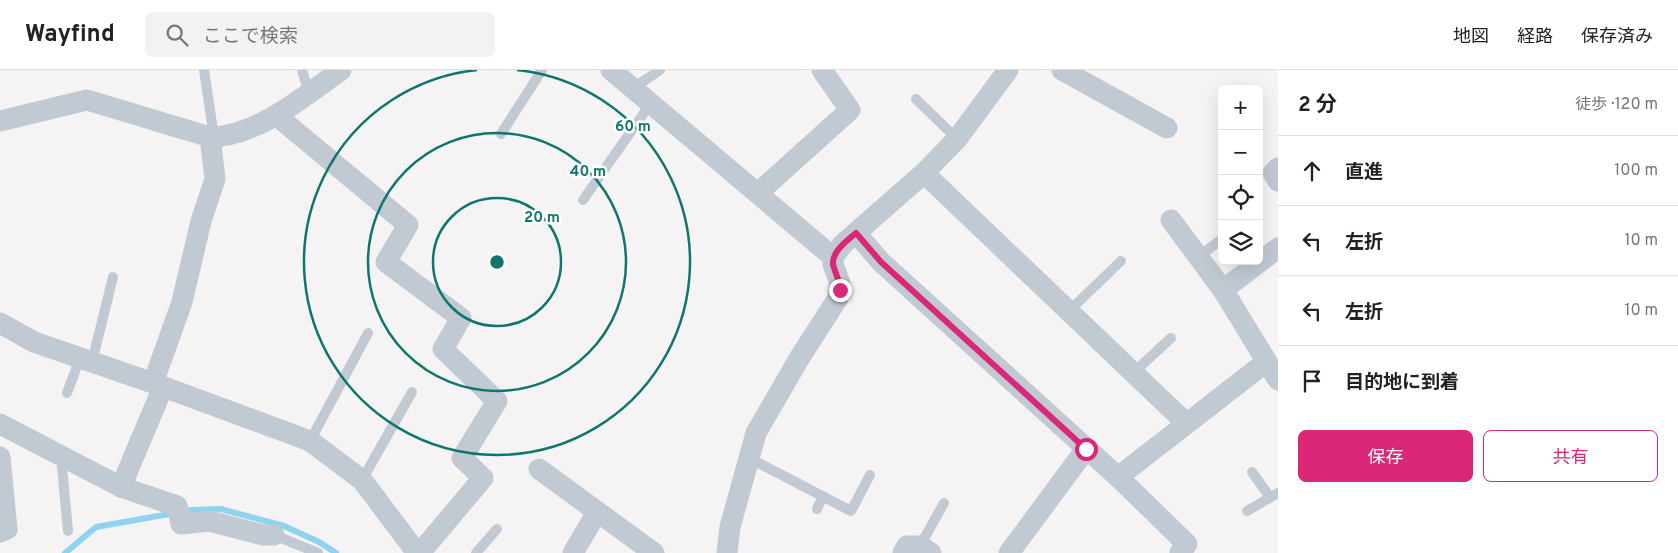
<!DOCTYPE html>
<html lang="ja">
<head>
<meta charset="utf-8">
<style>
  :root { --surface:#fff; --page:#f2f2f2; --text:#222; --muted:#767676; --line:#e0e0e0; --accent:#db2777 }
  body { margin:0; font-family:Overpass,"Noto Sans JP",sans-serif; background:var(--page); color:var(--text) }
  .controls { position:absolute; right:15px; top:15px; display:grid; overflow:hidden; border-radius:8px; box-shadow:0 5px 20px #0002 }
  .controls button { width:45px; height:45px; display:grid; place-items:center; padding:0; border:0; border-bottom:1px solid var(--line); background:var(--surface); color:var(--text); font:25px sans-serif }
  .stop { position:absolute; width:15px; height:15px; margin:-11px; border:4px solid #db2777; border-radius:50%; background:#fff }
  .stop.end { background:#db2777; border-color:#fff; box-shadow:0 1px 5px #0008 }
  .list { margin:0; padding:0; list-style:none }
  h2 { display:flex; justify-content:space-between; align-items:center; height:65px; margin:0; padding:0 20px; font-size:21px }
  h2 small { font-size:16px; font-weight:400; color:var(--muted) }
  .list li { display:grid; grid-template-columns:32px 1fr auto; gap:15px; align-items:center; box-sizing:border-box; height:70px; padding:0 20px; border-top:1px solid var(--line) }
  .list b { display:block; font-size:19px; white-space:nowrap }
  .list em { font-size:16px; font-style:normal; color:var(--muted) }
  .actions { display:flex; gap:10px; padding:15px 20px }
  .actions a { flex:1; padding:11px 0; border:1px solid var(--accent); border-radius:8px; text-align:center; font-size:18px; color:var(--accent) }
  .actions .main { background:var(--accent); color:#fff }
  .icon { flex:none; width:28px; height:28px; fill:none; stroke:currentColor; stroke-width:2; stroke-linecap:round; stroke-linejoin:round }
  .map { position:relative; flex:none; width:1278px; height:483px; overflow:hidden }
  header { display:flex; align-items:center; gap:30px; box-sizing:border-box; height:70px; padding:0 25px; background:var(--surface); border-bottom:1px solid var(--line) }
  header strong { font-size:24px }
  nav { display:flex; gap:28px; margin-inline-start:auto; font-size:18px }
  .search { width:350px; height:45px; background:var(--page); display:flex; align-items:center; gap:12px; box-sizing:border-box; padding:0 18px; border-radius:8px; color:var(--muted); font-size:19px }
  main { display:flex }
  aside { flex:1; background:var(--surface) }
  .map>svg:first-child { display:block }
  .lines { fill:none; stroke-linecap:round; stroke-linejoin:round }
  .stream { stroke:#90d3ee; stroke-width:6 }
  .service { stroke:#c1c9d2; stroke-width:10 }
  .minor { stroke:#c1c9d2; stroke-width:21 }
  .route { stroke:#db2777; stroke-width:6 }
  .ring { fill:none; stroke:#0f766e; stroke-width:2.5 }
  .centre { fill:#0f766e; stroke:#fff; stroke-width:2.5 }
  .ring-label { font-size:15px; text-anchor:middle; font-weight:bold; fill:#0f766e; stroke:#fff; stroke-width:5; stroke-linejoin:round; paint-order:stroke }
</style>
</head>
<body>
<header>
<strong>Wayfind</strong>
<div class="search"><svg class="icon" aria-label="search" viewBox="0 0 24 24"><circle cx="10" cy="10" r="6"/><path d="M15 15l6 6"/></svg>ここで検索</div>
<nav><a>地図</a><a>経路</a><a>保存済み</a></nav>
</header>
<main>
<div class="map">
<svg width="1278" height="483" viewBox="0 0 1278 483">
  <rect width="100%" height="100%" fill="#f5f3f3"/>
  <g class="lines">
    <!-- stream -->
    <polyline class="stream" points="65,483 96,457 192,440 221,439 284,456 319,472 336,483"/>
    <!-- service -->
    <g class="service">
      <polyline points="204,0 214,67"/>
      <polyline points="302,0 309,23"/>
      <polyline points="633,18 660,0"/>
      <polyline points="916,29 957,69"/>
      <polyline points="501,64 542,0"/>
      <polyline points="583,130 651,33"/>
      <polyline points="1198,187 1222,169"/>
      <polyline points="1069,241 1121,191"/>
      <polyline points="92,292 113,207"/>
      <polyline points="1133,303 1171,268"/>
      <polyline points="67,323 80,288"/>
      <polyline points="310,371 368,263"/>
      <polyline points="61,386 68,461"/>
      <polyline points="749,388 851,441 870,405"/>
      <polyline points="1252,402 1270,427"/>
      <polyline points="362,410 412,322"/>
      <polyline points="817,439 823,426"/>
      <polyline points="1247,441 1278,423"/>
      <polyline points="274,465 318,483"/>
      <polyline points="920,476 944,433"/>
      <polyline points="476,483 497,459"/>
    </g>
    <!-- minor -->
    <g class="minor">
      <polyline points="611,0 833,187"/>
      <polyline points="1062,0 1167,58"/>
      <polyline points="277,46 408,155 386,192 461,248 443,279 497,331 462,388 483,408 420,483"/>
      <path d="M0,51L87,30L210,67C256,67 305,26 341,0"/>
      <polyline points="1278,98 1273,103 1278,111"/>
      <polyline points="924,103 1186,353"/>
      <polyline points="758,123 850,40 822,0"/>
      <polyline points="1171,150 1223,220 1278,310"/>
      <polyline points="856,163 881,192 1118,407 1187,474 1180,483"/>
      <polyline points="1223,220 1278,178"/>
      <polyline points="0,253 34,272 153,313 310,371 362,410 417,483"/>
      <polyline points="153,313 182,232 201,151 215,109 210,67"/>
      <polyline points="0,354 121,417 177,436 181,454 209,451 263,465 274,465"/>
      <polyline points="0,387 7,459 0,462"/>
      <polyline points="539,399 654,483"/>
      <polyline points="1118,407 1266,292"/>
      <polyline points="121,417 163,317"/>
      <polyline points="573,483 597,442"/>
      <polyline points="727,483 730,457 756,363 800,287 838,228 840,213 833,194 833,187 843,174 924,103 957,69 1008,0"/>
      <polyline points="903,483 907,476 920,476 931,483"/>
      <polyline points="1009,483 1086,379"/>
    </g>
  </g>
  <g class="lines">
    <!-- route -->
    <path class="route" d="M840,220C840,211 835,203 833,194C832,181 848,170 856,163L881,192L1086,379"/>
  </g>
  <!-- distance rings -->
  <g class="ring">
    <circle cx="497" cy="192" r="64"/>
    <circle cx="497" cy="192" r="129"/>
    <path d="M517 0A193 193 0 1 1 477 0"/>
  </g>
  <circle cx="497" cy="192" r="8" class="centre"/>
  <g class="ring-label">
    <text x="633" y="61">60 m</text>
    <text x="588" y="106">40 m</text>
    <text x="542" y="152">20 m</text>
  </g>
</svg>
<div class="controls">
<button>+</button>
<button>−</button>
<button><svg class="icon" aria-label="locate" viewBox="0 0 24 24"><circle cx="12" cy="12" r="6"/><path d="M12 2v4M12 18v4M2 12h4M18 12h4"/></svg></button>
<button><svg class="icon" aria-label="layers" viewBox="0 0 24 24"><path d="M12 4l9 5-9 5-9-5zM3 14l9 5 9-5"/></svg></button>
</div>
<div class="stop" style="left:1086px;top:379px"></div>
<div class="stop end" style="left:840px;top:220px"></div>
</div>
<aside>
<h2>2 分<small>徒歩 · 120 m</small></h2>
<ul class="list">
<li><svg class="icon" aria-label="ahead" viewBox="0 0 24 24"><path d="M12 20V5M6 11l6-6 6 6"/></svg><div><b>直進</b></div><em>100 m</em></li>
<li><svg class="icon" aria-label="left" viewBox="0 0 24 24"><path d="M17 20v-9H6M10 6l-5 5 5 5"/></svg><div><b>左折</b></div><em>10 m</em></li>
<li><svg class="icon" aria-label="left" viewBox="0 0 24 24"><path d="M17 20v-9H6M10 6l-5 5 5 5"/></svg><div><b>左折</b></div><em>10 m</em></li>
<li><svg class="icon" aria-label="arrive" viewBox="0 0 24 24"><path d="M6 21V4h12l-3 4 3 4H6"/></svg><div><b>目的地に到着</b></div></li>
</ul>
<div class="actions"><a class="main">保存</a><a>共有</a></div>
</aside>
</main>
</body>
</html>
